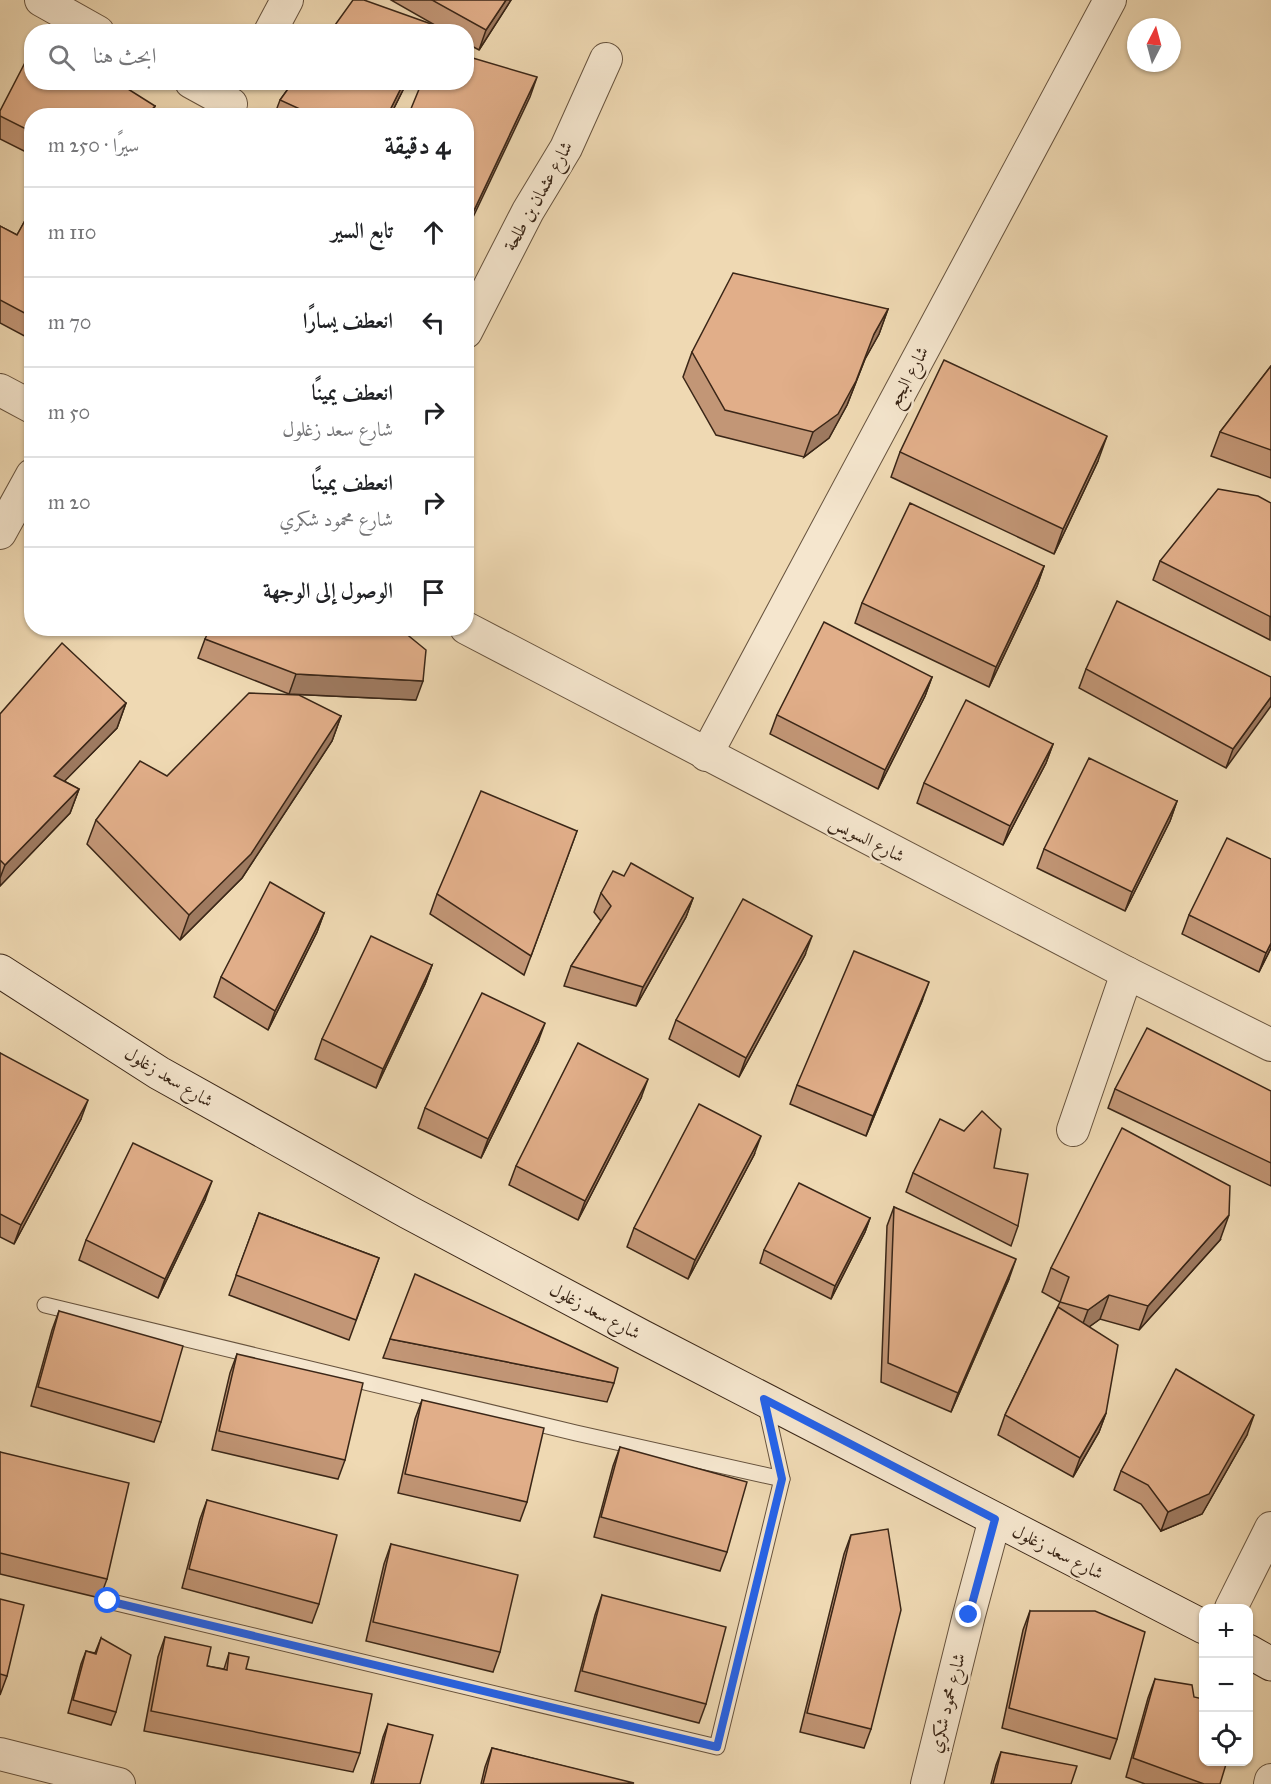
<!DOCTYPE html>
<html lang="ar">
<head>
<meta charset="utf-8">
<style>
  :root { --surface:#fff; --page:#f2f2f2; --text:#202124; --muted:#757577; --line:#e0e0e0 }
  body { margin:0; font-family:"IM FELL Great Primer",Amiri,serif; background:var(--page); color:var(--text); direction:rtl }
  .controls { position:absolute; right:18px; bottom:18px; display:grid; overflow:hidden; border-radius:12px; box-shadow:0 2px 4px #0004 }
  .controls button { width:54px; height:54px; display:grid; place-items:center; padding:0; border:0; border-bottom:2px solid var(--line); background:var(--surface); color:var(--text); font:30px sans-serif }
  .compass { position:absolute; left:1127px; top:18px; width:54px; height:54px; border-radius:50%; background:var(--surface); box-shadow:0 2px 4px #0004; rotate:6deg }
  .stop { position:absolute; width:18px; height:18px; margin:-14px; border:4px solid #2563eb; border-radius:50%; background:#fff }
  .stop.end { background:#2563eb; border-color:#fff; box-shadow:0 2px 6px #0008 }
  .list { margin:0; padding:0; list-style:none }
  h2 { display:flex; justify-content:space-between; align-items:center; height:78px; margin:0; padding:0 24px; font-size:26px }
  h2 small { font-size:20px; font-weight:400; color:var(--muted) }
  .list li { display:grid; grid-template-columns:39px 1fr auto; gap:18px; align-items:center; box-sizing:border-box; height:90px; padding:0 24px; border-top:2px solid var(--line) }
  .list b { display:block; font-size:22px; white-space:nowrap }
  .list p { margin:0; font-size:20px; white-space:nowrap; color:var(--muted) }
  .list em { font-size:20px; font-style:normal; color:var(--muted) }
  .icon { flex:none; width:33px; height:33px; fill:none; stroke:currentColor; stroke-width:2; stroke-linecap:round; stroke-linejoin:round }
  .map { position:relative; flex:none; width:1271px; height:1784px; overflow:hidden; direction:ltr }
  .search { position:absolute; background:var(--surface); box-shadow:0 2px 4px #0004; left:24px; top:24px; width:450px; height:66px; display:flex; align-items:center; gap:15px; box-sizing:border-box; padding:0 21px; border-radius:24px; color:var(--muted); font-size:22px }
  .panel { position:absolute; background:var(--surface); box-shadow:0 2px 4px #0004; left:24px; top:108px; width:450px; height:528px; border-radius:24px; direction:rtl }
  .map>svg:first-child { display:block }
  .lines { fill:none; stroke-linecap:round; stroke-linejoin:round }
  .lane-casing { stroke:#67533e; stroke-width:17 }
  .street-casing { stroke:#67533e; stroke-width:34 }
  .secondary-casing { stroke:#3a2617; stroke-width:35 }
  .lane { stroke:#f5e6ce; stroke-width:15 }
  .street { stroke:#f5e6ce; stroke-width:32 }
  .secondary { stroke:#f5e6ce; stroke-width:33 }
  .wall { fill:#c29676; stroke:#3a2617; stroke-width:1.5 }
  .shaded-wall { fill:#9e7a60; stroke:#3a2617; stroke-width:1.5 }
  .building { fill:#e1ae89; stroke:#3a2617; stroke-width:1.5 }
  .route { stroke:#2563eb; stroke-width:8 }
  .labels { text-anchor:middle; stroke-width:5; stroke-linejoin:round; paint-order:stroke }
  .street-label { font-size:18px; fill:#3a2617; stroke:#f5e6ce }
</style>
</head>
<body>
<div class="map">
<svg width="1271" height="1784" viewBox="0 0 1271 1784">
  <rect width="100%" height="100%" fill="#efd9b3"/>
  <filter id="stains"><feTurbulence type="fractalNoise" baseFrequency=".00333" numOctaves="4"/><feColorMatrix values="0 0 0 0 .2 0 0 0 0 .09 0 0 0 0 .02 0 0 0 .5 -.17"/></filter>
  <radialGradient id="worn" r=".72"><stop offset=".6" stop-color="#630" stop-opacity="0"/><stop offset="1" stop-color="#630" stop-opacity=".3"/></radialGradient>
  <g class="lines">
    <defs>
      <g id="lane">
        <polyline points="45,1305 576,1433 782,1479"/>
        <polyline points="108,1601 717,1747 782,1479 765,1402"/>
      </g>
      <g id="street">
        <polyline points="41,0 98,32"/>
        <polyline points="270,32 287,0"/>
        <polyline points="191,82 231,104"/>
        <polyline points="466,332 528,211 566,148 606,59"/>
        <polyline points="0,390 32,407"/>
        <polyline points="0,533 32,475"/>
        <polyline points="466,628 1127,973 1271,1045"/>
        <polyline points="706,755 1110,0"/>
        <polyline points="1073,1130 1127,973"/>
        <polyline points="1231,1608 1271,1528"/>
        <polyline points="0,1754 119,1784"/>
        <polyline points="927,1784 969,1615 995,1519"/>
        <polyline points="1270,1784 1271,1780"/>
      </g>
      <g id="secondary">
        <polyline points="0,971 159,1073 408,1212 641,1336 1204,1627"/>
        <polyline points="1248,1651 1271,1664"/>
      </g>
    </defs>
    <!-- lane casing -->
    <use href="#lane" class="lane-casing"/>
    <!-- street casing -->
    <use href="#street" class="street-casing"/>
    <!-- secondary casing -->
    <use href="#secondary" class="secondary-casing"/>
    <!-- lane -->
    <use href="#lane" class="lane"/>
    <!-- street -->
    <use href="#street" class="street"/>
    <!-- secondary -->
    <use href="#secondary" class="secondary"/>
  </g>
  <!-- wall -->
  <g class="wall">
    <polygon points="391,0 511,0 479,50 466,43 466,32 447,32"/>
    <polygon points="293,82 407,82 390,116 274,116 280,100"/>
    <polygon points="155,106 151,116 32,116 32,155 0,139 0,111"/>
    <polygon points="32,208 32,340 0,323 0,226 17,235"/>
    <polygon points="888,309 879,334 865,359 847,405 829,438 804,457 716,435 683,377 692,352"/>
    <polygon points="1271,366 1271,478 1211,456 1220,432"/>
    <polygon points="900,452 1098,461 1054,554 891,477"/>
    <polygon points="1271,503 1270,640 1153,580 1160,561"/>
    <polygon points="1044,566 1037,586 989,687 855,623 862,603"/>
    <polygon points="205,639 416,700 289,694 198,658"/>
    <polygon points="1086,669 1271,677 1226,768 1079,688"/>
    <polygon points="932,677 925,696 878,789 770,734 777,715"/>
    <polygon points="126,703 117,728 64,781 79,789 70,813 0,886 0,714"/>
    <polygon points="341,716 332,741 242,878 180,940 87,844 96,820 167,776"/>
    <polygon points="1053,744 1046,763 1003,845 917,803 924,783"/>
    <polygon points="1177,801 1170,821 1125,911 1037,868 1044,849"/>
    <polygon points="577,831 524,975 430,914 437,894"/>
    <polygon points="624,876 693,898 686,917 636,1006 564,986 571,966 601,921 594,912 601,893"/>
    <polygon points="324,913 317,932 268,1030 214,997 221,977"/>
    <polygon points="1189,915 1271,948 1259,972 1182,934"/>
    <polygon points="805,955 739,1077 669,1039 676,1020"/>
    <polygon points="432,965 425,984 376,1088 315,1059 322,1039"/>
    <polygon points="922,1001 866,1136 790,1104 797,1085"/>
    <polygon points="538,1042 481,1158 418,1128 425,1108"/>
    <polygon points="0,1053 81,1119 14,1244 0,1237"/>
    <polygon points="1115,1089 1271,1091 1271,1186 1108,1108"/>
    <polygon points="641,1098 578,1220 509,1185 516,1166"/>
    <polygon points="754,1155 688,1279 627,1247 634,1228"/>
    <polygon points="994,1168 1018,1226 1011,1246 906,1192 913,1173"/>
    <polygon points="205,1200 158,1298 79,1260 86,1240"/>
    <polygon points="894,1207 1009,1279 951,1412 881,1382 887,1226"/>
    <polygon points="259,1213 379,1258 349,1340 229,1295"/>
    <polygon points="870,1218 865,1232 831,1299 760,1263 764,1250"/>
    <polygon points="1220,1240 1139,1330 1100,1319 1089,1327 1106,1413 1099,1432 1073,1477 998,1435 1005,1415 1060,1302 1042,1292 1051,1268"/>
    <polygon points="59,1311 161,1422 154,1442 31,1406 52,1330"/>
    <polygon points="390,1339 614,1383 607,1402 383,1358"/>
    <polygon points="237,1354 345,1460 338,1479 212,1450 230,1373"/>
    <polygon points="422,1400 527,1502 520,1521 398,1493 415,1419"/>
    <polygon points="1247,1435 1202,1514 1161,1531 1141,1504 1114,1490 1121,1471"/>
    <polygon points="620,1447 727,1552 720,1571 594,1537 613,1466"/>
    <polygon points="0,1452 107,1579 100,1598 0,1574"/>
    <polygon points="207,1500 319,1604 312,1623 182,1588 200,1519"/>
    <polygon points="851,1535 871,1729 864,1748 800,1732 844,1554"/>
    <polygon points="391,1544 500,1652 493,1672 366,1641 384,1564"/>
    <polygon points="602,1595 706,1704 699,1723 575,1691 595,1615"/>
    <polygon points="0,1599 7,1676 0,1695"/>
    <polygon points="1030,1611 1117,1739 1110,1759 1002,1728 1023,1630"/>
    <polygon points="165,1637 207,1666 224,1669 229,1653 246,1669 360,1753 353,1772 144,1731 158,1657"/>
    <polygon points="101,1638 116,1712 111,1725 68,1713 81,1664 86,1651 95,1653"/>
    <polygon points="1155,1679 1220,1784 1145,1784 1126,1777 1148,1698"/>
    <polygon points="388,1724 420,1784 371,1784 383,1737"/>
    <polygon points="492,1748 634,1784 481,1784 485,1767"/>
    <polygon points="1001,1752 1071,1784 991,1784 996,1765"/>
  </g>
  <!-- shaded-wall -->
  <g class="shaded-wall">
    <polygon points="506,0 511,0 479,50 486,30"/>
    <polygon points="537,77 530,97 466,232 468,223"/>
    <polygon points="404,82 407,82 390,116 387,116"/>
    <polygon points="155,106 151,116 146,116"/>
    <polygon points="888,309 879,334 865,359 847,405 829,438 804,457 813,432 874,334"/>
    <polygon points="1107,436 1098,461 1054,554 1063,529"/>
    <polygon points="1044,566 1037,586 989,687 996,667"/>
    <polygon points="296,674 423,681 416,700 289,694"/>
    <polygon points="932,677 925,696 878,789 885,770"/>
    <polygon points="1271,697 1271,706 1226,768 1233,749"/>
    <polygon points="126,703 117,728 45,801 54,776"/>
    <polygon points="341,716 332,741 242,878 180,940 189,915"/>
    <polygon points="1053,744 1046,763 1003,845 1010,826"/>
    <polygon points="79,789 70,813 0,886 0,878 5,865"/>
    <polygon points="1177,801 1170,821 1125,911 1132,892"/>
    <polygon points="693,898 686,917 636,1006 643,987"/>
    <polygon points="324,913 317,932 268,1030 275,1011"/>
    <polygon points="812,936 805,955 739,1077 746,1058"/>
    <polygon points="1271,943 1271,948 1259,972 1266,953"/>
    <polygon points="432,965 425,984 376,1088 383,1069"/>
    <polygon points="929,982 922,1001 866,1136 873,1116"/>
    <polygon points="545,1023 538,1042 481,1158 488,1139"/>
    <polygon points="648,1079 641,1098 578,1220 585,1201"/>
    <polygon points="88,1100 81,1119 14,1244 21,1225"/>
    <polygon points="761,1136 754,1155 688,1279 695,1260"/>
    <polygon points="212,1181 205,1200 158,1298 165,1279"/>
    <polygon points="1229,1215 1220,1240 1139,1330 1148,1306"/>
    <polygon points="870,1218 865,1232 831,1299 835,1286"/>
    <polygon points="1016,1259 1009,1279 951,1412 958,1393"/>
    <polygon points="1109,1295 1100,1319 1079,1334 1088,1310"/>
    <polygon points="1106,1413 1099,1432 1073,1477 1080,1458"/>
    <polygon points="1254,1415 1247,1435 1202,1514 1161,1531 1168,1512"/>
  </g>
  <!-- building -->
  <g class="building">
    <polygon points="353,0 364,0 434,25 430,32 330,32"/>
    <polygon points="432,0 506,0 486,30"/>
    <polygon points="30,53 32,54 32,82 117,82 155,106 146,116 32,116 32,132 0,116 0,111"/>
    <polygon points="466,56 537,77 468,223 466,222 466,116 408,116 422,82 466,82"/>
    <polygon points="293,82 404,82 387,116 315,116 280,100"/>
    <polygon points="32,208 32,317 0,300 0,226 17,235"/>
    <polygon points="733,273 888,309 874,334 856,381 838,414 813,432 725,410 692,352"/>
    <polygon points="944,360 1107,436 1063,529 900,452"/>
    <polygon points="1271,366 1271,450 1220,432"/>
    <polygon points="1218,489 1258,496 1271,503 1271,617 1160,561"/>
    <polygon points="910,503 1044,566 996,667 862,603"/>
    <polygon points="1117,601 1271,677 1271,697 1233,749 1086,669"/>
    <polygon points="824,622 932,677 885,770 777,715"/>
    <polygon points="210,628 399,628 426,650 423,681 296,674 205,639"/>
    <polygon points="62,643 126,703 54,776 79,789 5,865 0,860 0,714"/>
    <polygon points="249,693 299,695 341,716 251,854 189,915 96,820 140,761 167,776"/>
    <polygon points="966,700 1053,744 1010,826 924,783"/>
    <polygon points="1089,758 1177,801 1132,892 1044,849"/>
    <polygon points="481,791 577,831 531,956 437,894"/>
    <polygon points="1227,838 1271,859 1271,943 1266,953 1189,915"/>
    <polygon points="631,863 693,898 643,987 571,966 611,906 601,893 613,871 624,876"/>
    <polygon points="270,882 324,913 275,1011 221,977"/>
    <polygon points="743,899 812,936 746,1058 676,1020"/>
    <polygon points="371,936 432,965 383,1069 322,1039"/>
    <polygon points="854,951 929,982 873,1116 797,1085"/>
    <polygon points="482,993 545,1023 488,1139 425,1108"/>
    <polygon points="1147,1028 1271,1091 1271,1163 1115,1089"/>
    <polygon points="578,1043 648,1079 585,1201 516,1166"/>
    <polygon points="0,1053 88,1100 21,1225 0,1214"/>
    <polygon points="699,1104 761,1136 695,1260 634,1228"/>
    <polygon points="982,1111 1001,1129 994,1168 1028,1174 1018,1226 913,1173 940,1119 964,1131"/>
    <polygon points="1122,1128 1230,1186 1229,1215 1148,1306 1109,1295 1088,1310 1060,1302 1069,1277 1051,1268"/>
    <polygon points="133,1143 212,1181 165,1279 86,1240"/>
    <polygon points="799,1183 870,1218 835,1286 764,1250"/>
    <polygon points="894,1207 1016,1259 958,1393 888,1363"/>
    <polygon points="259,1213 379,1258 356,1320 236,1275"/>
    <polygon points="415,1274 618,1368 614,1383 390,1339"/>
    <polygon points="1058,1307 1118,1345 1106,1413 1080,1458 1005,1415"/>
    <polygon points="59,1311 183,1346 161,1422 38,1387"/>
    <polygon points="237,1354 363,1383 345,1460 219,1431"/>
    <polygon points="1176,1369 1254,1415 1209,1494 1168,1512 1148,1485 1121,1471"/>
    <polygon points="422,1400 544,1428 527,1502 405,1474"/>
    <polygon points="620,1447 747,1482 727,1552 601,1517"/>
    <polygon points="0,1452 129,1483 107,1579 0,1553"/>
    <polygon points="207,1500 337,1535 319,1604 189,1569"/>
    <polygon points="888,1529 901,1610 871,1729 807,1713 851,1535"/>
    <polygon points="391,1544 518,1575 500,1652 373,1622"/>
    <polygon points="602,1595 726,1627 706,1704 582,1671"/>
    <polygon points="0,1599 24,1605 7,1676 0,1674"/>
    <polygon points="1030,1611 1095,1611 1145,1632 1117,1739 1009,1708"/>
    <polygon points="165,1637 211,1647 207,1666 227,1670 229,1653 249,1657 246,1669 372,1694 360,1753 151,1711"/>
    <polygon points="101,1638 131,1655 116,1712 73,1700 86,1651 96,1654"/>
    <polygon points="1155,1679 1192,1685 1194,1697 1203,1699 1203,1761 1227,1761 1220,1784 1204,1784 1133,1758"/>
    <polygon points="388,1724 433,1735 420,1784 373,1784"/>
    <polygon points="492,1748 634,1783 483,1784"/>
    <polygon points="1001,1752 1077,1766 1071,1784 993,1784"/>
  </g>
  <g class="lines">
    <!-- route -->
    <polyline class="route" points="108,1601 717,1747 782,1479 764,1399 995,1519 969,1615"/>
  </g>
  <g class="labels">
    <!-- street labels -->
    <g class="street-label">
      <text transform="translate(538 196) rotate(-61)" y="6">شارع عثمان بن طلحة</text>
      <text transform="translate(908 377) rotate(-62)" y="6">شارع البجع</text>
      <text transform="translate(867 839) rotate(27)" y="6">شارع السويس</text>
      <text transform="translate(169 1077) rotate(31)" y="6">شارع سعد زغلول</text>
      <text transform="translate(595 1311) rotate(28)" y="6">شارع سعد زغلول</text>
      <text transform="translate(1058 1552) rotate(27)" y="6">شارع سعد زغلول</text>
      <text transform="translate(947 1703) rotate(-76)" y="6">شارع محمود شكري</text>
    </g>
  </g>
  <rect width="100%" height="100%" filter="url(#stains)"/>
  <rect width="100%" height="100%" fill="url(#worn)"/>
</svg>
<div class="controls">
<button>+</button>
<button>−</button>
<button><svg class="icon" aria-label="locate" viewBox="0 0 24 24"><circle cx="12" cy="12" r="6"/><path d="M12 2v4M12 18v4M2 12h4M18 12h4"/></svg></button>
</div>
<svg class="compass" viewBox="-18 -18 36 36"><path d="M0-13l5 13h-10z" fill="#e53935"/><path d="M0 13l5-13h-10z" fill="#757577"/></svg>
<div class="stop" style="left:108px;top:1601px"></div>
<div class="stop end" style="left:969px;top:1615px"></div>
<div class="search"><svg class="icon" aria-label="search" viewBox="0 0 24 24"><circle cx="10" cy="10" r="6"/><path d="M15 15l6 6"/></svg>ابحث هنا</div>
<section class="panel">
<h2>4 دقيقة<small>سيرًا · 250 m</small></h2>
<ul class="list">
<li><svg class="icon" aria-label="ahead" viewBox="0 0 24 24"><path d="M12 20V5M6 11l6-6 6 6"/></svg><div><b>تابع السير</b></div><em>110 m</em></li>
<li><svg class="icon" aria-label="left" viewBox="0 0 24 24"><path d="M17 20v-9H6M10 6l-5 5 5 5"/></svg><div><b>انعطف يسارًا</b></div><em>70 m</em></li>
<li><svg class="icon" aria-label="right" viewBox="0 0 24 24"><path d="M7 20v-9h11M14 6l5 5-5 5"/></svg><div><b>انعطف يمينًا</b><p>شارع سعد زغلول</p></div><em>50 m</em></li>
<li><svg class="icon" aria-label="right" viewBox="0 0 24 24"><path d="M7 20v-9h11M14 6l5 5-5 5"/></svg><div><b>انعطف يمينًا</b><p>شارع محمود شكري</p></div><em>20 m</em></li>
<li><svg class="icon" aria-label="arrive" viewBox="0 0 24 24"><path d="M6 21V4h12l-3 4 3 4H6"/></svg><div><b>الوصول إلى الوجهة</b></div></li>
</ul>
</section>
</div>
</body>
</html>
